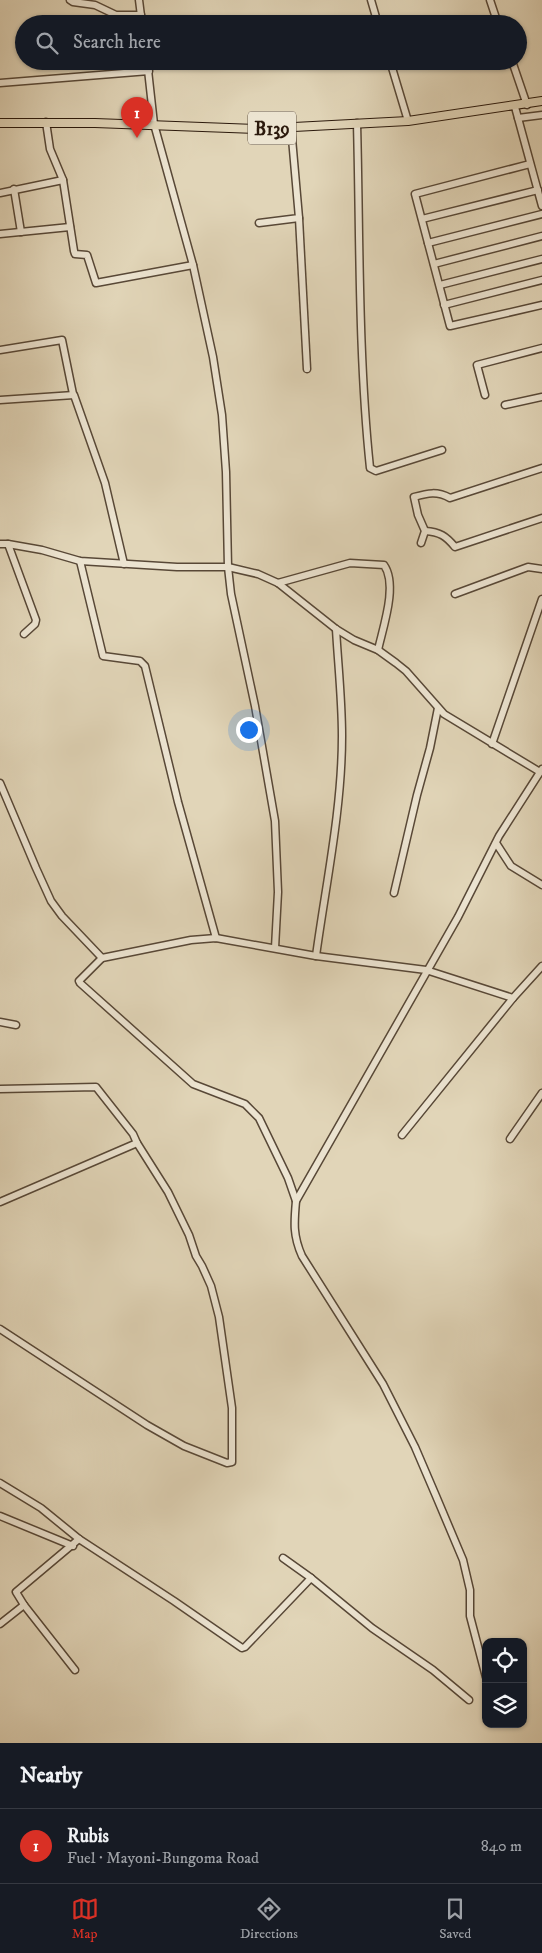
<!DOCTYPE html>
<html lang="en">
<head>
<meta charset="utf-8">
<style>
  :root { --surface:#171b24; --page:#242831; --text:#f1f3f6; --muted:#9ea1a6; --line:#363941; --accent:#d93025 }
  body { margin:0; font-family:"IM FELL DW Pica",serif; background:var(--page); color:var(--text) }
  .controls { position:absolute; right:15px; bottom:15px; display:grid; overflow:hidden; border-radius:10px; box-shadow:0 1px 4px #0004 }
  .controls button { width:45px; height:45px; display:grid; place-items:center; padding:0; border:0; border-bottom:1px solid var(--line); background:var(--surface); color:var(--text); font:25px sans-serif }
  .you { position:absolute; left:248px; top:729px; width:18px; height:18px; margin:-12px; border:4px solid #fff; border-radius:50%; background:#1a73e8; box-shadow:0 0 0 8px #1a73e833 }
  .badge { display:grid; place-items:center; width:32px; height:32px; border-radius:50%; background:var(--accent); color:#fff; font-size:16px; font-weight:700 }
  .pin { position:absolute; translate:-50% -41px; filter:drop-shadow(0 1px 2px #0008) }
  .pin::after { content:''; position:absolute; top:26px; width:18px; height:15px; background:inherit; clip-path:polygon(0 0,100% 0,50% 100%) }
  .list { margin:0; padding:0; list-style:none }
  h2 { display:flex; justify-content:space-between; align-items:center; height:65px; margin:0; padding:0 20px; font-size:21px }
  h2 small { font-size:16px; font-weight:400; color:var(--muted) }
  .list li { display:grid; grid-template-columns:32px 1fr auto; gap:15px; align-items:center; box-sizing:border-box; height:75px; padding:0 20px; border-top:1px solid var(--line) }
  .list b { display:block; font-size:19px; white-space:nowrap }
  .list p { margin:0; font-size:16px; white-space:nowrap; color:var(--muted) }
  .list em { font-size:16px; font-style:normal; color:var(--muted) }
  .icon { flex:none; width:28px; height:28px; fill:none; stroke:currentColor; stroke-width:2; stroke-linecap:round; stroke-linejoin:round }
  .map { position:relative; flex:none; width:542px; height:1743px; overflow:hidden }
  .search { position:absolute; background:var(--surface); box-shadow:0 1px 4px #0004; left:15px; right:15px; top:15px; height:55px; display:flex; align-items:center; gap:12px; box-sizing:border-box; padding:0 18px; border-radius:28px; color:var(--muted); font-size:19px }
  .sheet { height:140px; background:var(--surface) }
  nav { display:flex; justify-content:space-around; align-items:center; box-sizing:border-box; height:70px; border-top:1px solid var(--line); background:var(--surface); font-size:14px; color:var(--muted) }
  nav a { display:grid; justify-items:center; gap:2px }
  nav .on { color:var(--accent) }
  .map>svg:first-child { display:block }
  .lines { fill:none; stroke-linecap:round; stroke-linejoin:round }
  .minor-casing { stroke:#584837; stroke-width:9 }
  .major-casing { stroke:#2b190c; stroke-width:10 }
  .minor { stroke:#ece4d1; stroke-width:6 }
  .major { stroke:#e1d5b8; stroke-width:8 }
  .labels { text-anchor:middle; stroke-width:4.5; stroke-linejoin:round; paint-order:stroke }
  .shield { fill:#ece4d1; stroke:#655647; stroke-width:1 }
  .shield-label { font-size:19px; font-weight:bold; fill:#2b190c }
</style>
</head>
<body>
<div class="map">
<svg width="542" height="1743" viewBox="0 0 542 1743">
  <rect width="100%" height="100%" fill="#e1d5b8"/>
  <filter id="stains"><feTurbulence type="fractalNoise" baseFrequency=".004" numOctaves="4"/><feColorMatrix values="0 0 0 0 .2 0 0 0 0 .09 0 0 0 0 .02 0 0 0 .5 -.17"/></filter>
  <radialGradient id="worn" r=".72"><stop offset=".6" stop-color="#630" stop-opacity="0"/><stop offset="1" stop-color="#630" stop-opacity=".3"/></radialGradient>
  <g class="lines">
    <defs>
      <g id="minor">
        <polyline points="70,0 73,2 95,5 116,15 141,15"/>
        <polyline points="139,0 142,24"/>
        <polyline points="371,0 378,24"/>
        <polyline points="490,0 498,24"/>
        <polyline points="147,61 154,124 193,265 213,357 222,415 226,472 228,567 231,594 255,706 275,821 278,892 275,948"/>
        <polyline points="390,61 408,121"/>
        <polyline points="512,61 527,105"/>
        <polyline points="0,83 149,71"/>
        <polyline points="515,107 542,206"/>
        <polyline points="518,118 542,115"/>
        <polyline points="46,122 50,149 63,180 74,251 75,254 87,255 96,283 193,265"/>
        <path d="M357,123C360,238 358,353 370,468L376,471L442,450"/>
        <polyline points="530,164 415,194 450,326 542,305"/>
        <polyline points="14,189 21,232"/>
        <polyline points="0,193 63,180"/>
        <polyline points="299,218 307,369"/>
        <polyline points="422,219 538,190"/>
        <polyline points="259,223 299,218 291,127"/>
        <polyline points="0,234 70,227"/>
        <polyline points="428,243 542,214"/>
        <polyline points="434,264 542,236"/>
        <polyline points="440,285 542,259"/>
        <polyline points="444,305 542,280"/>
        <polyline points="0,350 62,340 73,394"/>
        <polyline points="485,395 477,365 542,348"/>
        <polyline points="0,400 74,395 105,483 124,564"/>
        <polyline points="505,405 542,397"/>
        <path d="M425,531C440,532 446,536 455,547L542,518"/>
        <path d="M421,543L425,531L418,515L414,497C428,493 437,491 450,498L542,468"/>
        <polyline points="0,544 8,544 42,550 80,561 177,567 228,567 258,574 278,583 336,629 354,640 378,650 396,663 406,671 444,714 540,772"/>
        <polyline points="8,544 36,620 35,624 24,634"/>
        <polyline points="80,561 103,656 140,661 145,666 178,802 216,938"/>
        <path d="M278,583L350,563L384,565C398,585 383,627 378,650"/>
        <polyline points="455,594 528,567 542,569"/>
        <polyline points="492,744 542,599"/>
        <polyline points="0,783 36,868 51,901 62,916 102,958"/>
        <polyline points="496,843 511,866 542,885"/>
        <polyline points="394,893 417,795 430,748 438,708"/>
        <path d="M316,956C326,883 342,809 342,736C342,700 338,664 336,629"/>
        <polyline points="0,1022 16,1025"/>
        <polyline points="0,1089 96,1087 133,1134 137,1143"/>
        <polyline points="402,1135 513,998 542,966"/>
        <polyline points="510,1139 542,1093"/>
        <polyline points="296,1201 288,1178 259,1118 245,1104 193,1084 80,983 79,981 102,958 191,940 216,938 316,956 426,970 513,998"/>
        <polyline points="0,1202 137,1143 168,1192 189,1235 196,1256 202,1266 211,1286 219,1317 232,1408 232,1462 227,1463 184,1446 147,1425 0,1329"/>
        <polyline points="0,1483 41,1508 79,1539 174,1601 242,1648 245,1647 311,1578 372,1628 433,1670 469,1700"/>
        <polyline points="0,1516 73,1546"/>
        <polyline points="283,1558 311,1578"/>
        <polyline points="0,1624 24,1605"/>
        <polyline points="75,1670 24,1605 16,1592 79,1539"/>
        <path d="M486,1677L470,1616V1590L463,1560L436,1496L415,1447L383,1384L302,1256C293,1236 294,1223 296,1201L458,917L499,836L542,769"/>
      </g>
      <polyline id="major" points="0,123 95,123 256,129 408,121 542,101"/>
    </defs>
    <!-- minor casing -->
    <use href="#minor" class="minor-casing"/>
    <!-- major casing -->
    <use href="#major" class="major-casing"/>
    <!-- minor -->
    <use href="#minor" class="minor"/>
    <!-- major -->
    <use href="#major" class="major"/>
  </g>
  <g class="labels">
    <!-- shield labels -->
    <rect class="shield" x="248" y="111.5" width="48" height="33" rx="4"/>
    <g class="shield-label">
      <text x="272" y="135">B139</text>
    </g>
  </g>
  <rect width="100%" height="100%" filter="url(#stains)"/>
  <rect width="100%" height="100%" fill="url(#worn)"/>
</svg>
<div class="controls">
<button><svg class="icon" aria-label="locate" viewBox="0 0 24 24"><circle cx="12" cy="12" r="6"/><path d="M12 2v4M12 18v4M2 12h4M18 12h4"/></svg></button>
<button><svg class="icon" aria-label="layers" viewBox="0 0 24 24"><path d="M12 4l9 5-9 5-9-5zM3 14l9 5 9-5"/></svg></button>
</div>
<div class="you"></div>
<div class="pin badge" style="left:137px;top:138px">1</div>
<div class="search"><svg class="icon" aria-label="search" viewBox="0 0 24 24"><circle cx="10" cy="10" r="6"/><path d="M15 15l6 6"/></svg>Search here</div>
</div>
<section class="sheet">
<h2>Nearby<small></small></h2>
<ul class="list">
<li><span class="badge">1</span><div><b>Rubis</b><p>Fuel · Mayoni-Bungoma Road</p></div><em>840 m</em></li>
</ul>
</section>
<nav>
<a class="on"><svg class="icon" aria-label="map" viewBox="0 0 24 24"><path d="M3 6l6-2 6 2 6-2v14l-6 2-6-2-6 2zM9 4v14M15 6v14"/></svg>Map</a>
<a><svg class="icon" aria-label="directions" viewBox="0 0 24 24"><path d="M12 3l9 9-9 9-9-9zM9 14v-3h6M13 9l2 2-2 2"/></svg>Directions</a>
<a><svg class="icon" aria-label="saved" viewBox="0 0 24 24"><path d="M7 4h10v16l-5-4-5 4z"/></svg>Saved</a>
</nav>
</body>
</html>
